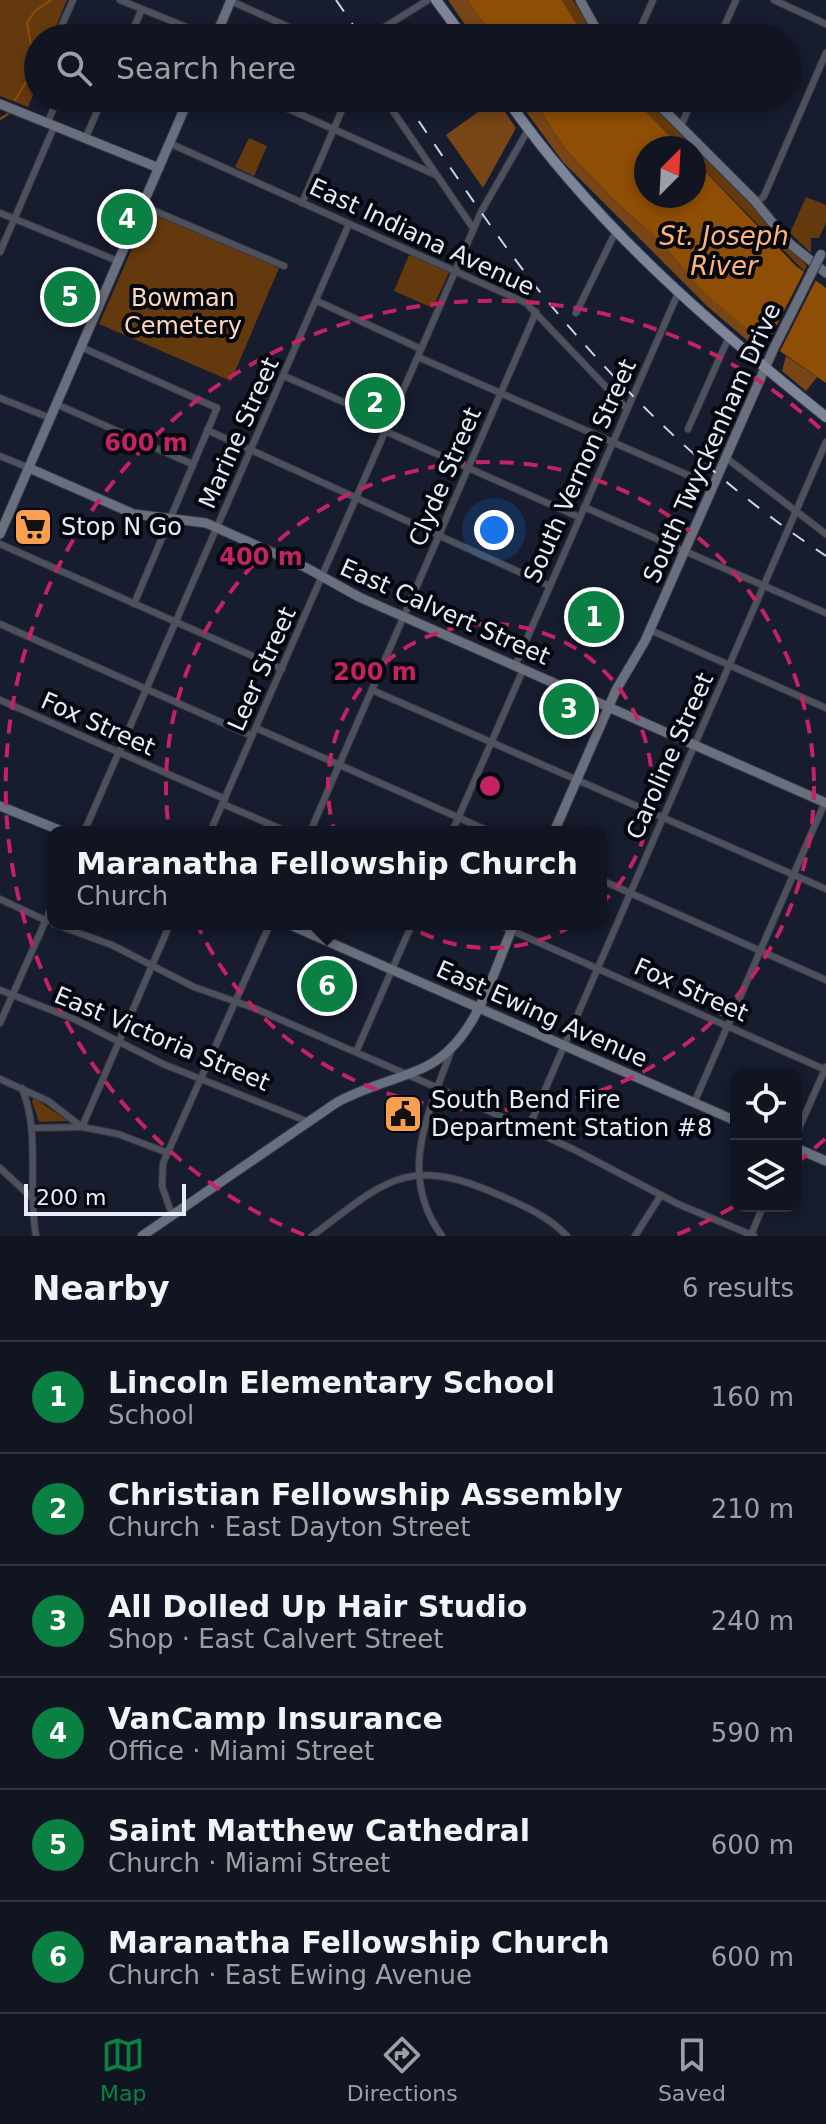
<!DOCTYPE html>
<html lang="en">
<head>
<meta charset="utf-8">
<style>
  :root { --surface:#111522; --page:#1e222f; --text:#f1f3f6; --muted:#9c9fa5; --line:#303440; --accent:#0b8043 }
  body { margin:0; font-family:"DejaVu Sans",sans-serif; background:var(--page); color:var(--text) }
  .controls { position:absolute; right:24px; bottom:24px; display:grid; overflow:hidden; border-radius:16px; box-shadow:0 4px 12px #0003 }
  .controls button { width:72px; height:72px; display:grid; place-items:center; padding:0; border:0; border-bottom:2px solid var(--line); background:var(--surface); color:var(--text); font:40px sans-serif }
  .compass { position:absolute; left:634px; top:136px; width:72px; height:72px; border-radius:50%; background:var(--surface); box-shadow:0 4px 12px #0003; rotate:24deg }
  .scale { position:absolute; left:24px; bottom:20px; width:162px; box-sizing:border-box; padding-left:8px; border:4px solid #e8ecf8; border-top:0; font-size:22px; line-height:28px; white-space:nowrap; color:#e8ecf8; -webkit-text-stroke:6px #05070e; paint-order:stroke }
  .you { position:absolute; left:494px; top:530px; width:28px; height:28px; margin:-20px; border:6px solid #fff; border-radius:50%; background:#1a73e8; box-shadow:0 0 0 12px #1a73e833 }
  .badge { display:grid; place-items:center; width:52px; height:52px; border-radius:50%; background:var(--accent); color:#fff; font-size:26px; font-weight:700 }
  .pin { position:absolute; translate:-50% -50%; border:4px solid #fff; box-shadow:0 2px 8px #0006 }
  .popup { position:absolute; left:47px; top:826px; width:560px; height:104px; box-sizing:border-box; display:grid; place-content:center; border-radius:16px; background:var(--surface); filter:drop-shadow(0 2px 6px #0005); font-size:26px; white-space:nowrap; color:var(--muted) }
  .popup b { font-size:30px; color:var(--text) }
  .popup::after { content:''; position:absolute; left:50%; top:100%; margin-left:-16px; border:16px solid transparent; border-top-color:var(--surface) }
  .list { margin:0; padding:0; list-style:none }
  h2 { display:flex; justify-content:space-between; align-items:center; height:104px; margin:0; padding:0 32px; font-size:34px }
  h2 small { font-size:26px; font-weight:400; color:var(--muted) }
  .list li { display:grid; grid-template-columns:52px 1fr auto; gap:24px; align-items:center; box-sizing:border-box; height:112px; padding:0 32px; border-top:2px solid var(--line) }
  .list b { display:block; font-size:30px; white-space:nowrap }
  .list p { margin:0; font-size:26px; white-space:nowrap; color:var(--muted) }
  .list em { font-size:26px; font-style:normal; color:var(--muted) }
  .icon { flex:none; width:44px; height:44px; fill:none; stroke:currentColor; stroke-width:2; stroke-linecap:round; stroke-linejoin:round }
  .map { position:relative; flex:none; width:826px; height:1236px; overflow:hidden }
  .search { position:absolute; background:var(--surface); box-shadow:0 4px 12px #0003; left:24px; right:24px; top:24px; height:88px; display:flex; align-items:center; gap:20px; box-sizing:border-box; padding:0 28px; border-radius:44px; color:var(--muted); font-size:30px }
  .sheet { height:776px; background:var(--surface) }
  nav { display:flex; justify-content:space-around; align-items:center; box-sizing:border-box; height:112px; border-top:2px solid var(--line); background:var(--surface); font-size:22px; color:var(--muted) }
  nav a { display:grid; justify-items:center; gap:4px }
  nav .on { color:var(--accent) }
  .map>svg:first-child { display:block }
  .green { fill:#65390e }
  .forest { fill:#774516 }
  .water { fill:#8f4e05 }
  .pier { fill:#171c2e }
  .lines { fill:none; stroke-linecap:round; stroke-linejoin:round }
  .stream { stroke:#8f4e05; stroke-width:2 }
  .street-casing { stroke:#34394a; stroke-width:8 }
  .secondary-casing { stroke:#34394a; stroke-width:11 }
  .primary-casing { stroke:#34394a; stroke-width:12 }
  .street { stroke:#4e515b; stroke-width:6 }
  .secondary { stroke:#6a6f7d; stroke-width:9 }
  .primary { stroke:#7f8598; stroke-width:10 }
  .rail { stroke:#d0d4e1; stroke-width:2; stroke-dasharray:14 14; stroke-linecap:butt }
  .secondary-bridge-casing { stroke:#34394a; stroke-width:11; stroke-linecap:butt }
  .secondary-bridge { stroke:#6a6f7d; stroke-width:9 }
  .ring { fill:none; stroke:#c42363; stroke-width:4; stroke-dasharray:14 10 }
  .labels { text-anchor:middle; stroke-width:8; stroke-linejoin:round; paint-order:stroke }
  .street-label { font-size:24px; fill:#e8ecf8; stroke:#05070e }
  .park-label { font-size:24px; fill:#fdd7ba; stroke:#05070e }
  .poi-label { font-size:24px; fill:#e8ecf8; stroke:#05070e; text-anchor:start }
  .water-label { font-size:26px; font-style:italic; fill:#ffb579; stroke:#05070e }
  .centre { fill:#c42363; stroke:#05070e; stroke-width:4 }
  .ring-label { font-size:24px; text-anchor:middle; font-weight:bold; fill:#c42363; stroke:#05070e; stroke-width:8; stroke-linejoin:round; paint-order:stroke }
</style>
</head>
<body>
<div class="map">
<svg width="826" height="1236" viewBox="0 0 826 1236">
  <rect width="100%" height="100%" fill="#171c2e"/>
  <!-- green -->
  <g class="green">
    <polygon points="0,0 67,0 51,38 38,38 38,83 28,107 0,96"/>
    <polygon points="562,0 573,0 596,38 585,38"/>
    <polygon points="633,98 646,98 727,178 807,266 804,271 694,160 694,148 681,148"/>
    <polygon points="249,138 267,146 254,176 235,167"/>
    <polygon points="806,197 826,205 826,223 819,238 811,238 811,253 790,233"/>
    <polygon points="148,212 279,268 231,381 99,324"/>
    <polygon points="409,255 449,272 433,308 394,291"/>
    <polygon points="34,1098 68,1121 39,1122 32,1101"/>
  </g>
  <!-- forest -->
  <g class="forest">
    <polygon points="448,0 467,0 495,38 474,38"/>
    <polygon points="516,98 532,98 565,149 615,201 660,241 701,290 767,343 765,345 756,348 707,306 563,162"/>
    <polygon points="496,99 516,128 483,188 446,135"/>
    <polygon points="786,356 817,377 806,391 782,371"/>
  </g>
  <!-- water -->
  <g class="water">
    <polygon points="467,0 562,0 585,38 495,38"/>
    <polygon points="532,98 633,98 681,148 646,148 646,196 694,196 694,160 796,266 826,288 826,383 745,327 701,290 660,241 615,201 565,149"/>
  </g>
  <!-- pier -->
  <polygon class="pier" points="806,268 818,276 779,353 766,346"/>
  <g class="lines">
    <!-- stream -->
    <g class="stream">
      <polyline points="15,100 35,67 27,23 35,11 51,0"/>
      <polyline points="0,119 8,114"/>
    </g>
    <defs>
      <g id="street">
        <polyline points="120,0 213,38"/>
        <polyline points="774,0 826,24"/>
        <polyline points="231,1 313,38"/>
        <polyline points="375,33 428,0"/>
        <polyline points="56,38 73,0"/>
        <polyline points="129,38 142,9"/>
        <polyline points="636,38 653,0"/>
        <polyline points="719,38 736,0"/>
        <polyline points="264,98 436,175"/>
        <polyline points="384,98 473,228"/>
        <polyline points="47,124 58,98"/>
        <polyline points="681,126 693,98"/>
        <polyline points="85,139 103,98"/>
        <polyline points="169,143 526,303 627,409"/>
        <polyline points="302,203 347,98"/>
        <polyline points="757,203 764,196 826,53"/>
        <polyline points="143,206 284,266"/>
        <polyline points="0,213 118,261"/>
        <polyline points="0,252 54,127"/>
        <polyline points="317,301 421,349"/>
        <polyline points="576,313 617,229"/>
        <polyline points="81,347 217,408 134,604"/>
        <polyline points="418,357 713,486"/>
        <polyline points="284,376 389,422"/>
        <polyline points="0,398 50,418"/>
        <polyline points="56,404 192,464"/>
        <polyline points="688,429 728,339"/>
        <polyline points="207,430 550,586"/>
        <polyline points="385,431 579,517"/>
        <polyline points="0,456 29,468"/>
        <polyline points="725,457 826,534"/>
        <polyline points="584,507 826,613"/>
        <polyline points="0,544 282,669"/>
        <polyline points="0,624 252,736"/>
        <polyline points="650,630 826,708"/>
        <polyline points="515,666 679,291"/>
        <polyline points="372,690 826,889"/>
        <polyline points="0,700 225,799"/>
        <polyline points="256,728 491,832"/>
        <polyline points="223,804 288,832"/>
        <polyline points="84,832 349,224"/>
        <polyline points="210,832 481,212 528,130"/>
        <polyline points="310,832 536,312"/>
        <polyline points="452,832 523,670"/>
        <polyline points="601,880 826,980"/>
        <polyline points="0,899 47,921"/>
        <polyline points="54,924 112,945 194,987 254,1008 438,1088 573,1149 678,1204 754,1236"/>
        <polyline points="497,924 826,1070"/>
        <polyline points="0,990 74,1019 163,1064 309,1122"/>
        <polyline points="0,1023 53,904"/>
        <polyline points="356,1052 412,924"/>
        <polyline points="0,1079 48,1101 82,1127 118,1134 168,1153"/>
        <path d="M22,1088C41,1134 27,1187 36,1236"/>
        <polyline points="694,1103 825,802"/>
        <polyline points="33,1128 82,1127 170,924"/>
        <polyline points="528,1129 826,442"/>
        <polyline points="796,1135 826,1067"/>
        <polyline points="0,1168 30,1196"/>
        <polyline points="172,1215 162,1186 163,1163 270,924"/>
        <polyline points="751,1235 763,1206"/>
        <path d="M312,1236C385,1181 407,1154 499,1195C524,1206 548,1216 567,1236"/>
        <path d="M442,1236C397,1175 428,1114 451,1051"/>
        <polyline points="635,1236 661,1195"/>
      </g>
      <g id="secondary">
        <polyline points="580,0 601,38"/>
        <polyline points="215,38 231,0"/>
        <polyline points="652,98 754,200 789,243 826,273"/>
        <polyline points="0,104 159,168"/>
        <polyline points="29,468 134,514 206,523 305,567 359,597 826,803"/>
        <polyline points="0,534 189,98"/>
        <polyline points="0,806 64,832"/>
        <polyline points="554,832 616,690 645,641 773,350"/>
        <polyline points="288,924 736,1121"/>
        <polyline points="796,1148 826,1161"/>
        <path d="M142,1236L336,1103C364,1087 394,1081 423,1068C476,1044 492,974 514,924"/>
      </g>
      <g id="primary">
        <polyline points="436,0 464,38"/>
        <path d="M506,98C592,222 708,323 826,417"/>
      </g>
    </defs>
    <!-- street casing -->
    <use href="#street" class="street-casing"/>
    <!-- secondary casing -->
    <use href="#secondary" class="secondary-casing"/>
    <!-- primary casing -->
    <use href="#primary" class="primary-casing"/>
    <!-- street -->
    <use href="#street" class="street"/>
    <!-- secondary -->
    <use href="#secondary" class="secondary"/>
    <!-- primary -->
    <use href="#primary" class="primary"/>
    <!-- rail -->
    <g class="rail">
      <polyline points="336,0 362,38"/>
      <path d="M403,98C449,165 493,233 544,297C624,395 720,486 826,556"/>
    </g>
    <defs>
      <polyline id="secondary-bridge" points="773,350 821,254"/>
    </defs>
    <!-- secondary-bridge casing -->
    <use href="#secondary-bridge" class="secondary-bridge-casing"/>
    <!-- secondary-bridge -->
    <use href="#secondary-bridge" class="secondary-bridge"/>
  </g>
  <!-- distance rings -->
  <g class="ring">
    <circle cx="490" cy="786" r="162"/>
    <circle cx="490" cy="786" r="324"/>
    <path d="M825 1139A486 486 0 0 1 799 1161M733 1207A486 486 0 0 1 676 1235M304 1235A486 486 0 1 1 825 433"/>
  </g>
  <!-- icons -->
  <defs>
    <symbol id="supermarket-square" viewBox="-11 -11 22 22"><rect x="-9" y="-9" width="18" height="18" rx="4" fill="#fa9f4e" stroke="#05070e"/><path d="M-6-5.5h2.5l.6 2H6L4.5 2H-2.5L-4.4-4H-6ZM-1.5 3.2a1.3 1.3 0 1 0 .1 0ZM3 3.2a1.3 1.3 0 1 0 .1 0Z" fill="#111"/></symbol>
    <symbol id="civic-square" viewBox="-11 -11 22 22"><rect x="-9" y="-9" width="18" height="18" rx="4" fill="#fa9f4e" stroke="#05070e"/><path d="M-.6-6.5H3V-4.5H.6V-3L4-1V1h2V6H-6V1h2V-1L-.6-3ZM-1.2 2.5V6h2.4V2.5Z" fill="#111"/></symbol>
  </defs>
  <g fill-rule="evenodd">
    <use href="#supermarket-square" x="11" y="505" width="44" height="44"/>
    <use href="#civic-square" x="381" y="1092" width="44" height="44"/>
  </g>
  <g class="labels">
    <!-- street labels -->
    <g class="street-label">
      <text transform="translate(422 237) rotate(25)" y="8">East Indiana Avenue</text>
      <text transform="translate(239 433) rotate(-66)" y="8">Marine Street</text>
      <text transform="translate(712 443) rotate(-66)" y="8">South Twyckenham Drive</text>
      <text transform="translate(580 471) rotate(-66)" y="8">South Vernon Street</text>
      <text transform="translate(445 477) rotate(-67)" y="8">Clyde Street</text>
      <text transform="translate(445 612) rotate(24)" y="8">East Calvert Street</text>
      <text transform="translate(262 669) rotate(-66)" y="8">Leer Street</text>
      <text transform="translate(98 724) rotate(24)" y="8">Fox Street</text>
      <text transform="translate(670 756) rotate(-66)" y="8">Caroline Street</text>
      <text transform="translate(691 990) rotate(24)" y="8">Fox Street</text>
      <text transform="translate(542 1014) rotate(24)" y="8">East Ewing Avenue</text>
      <text transform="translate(162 1039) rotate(23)" y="8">East Victoria Street</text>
    </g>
    <!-- park labels -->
    <g class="park-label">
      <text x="183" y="306">Bowman<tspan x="183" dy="28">Cemetery</tspan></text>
    </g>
    <!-- poi labels -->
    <g class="poi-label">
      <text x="61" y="535">Stop N Go</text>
      <text x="431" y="1108">South Bend Fire<tspan x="431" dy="28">Department Station #8</tspan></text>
    </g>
    <!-- water labels -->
    <g class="water-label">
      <text x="724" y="245">St. Joseph<tspan x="724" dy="30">River</tspan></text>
    </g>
  </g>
  <circle cx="490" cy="786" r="12" class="centre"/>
  <g class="ring-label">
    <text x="146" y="451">600 m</text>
    <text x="261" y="565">400 m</text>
    <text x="375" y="680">200 m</text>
  </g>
</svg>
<div class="controls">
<button><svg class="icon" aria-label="locate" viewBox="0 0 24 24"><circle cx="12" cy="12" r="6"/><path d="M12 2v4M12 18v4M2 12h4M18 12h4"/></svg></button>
<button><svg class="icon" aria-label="layers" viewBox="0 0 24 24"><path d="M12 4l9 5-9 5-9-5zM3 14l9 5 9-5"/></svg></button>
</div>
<svg class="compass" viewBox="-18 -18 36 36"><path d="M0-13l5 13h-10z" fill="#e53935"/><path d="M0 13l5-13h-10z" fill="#9c9fa5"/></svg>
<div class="scale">200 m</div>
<div class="you"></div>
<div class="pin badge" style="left:594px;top:617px">1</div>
<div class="pin badge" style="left:375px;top:403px">2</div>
<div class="pin badge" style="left:569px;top:709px">3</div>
<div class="pin badge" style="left:127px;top:219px">4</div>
<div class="pin badge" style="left:70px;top:297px">5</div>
<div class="pin badge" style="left:327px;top:986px">6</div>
<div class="popup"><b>Maranatha Fellowship Church</b>Church</div>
<div class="search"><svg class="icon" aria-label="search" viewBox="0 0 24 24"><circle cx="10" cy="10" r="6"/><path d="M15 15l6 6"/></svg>Search here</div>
</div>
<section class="sheet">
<h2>Nearby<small>6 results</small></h2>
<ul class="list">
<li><span class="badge">1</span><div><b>Lincoln Elementary School</b><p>School</p></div><em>160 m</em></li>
<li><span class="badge">2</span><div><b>Christian Fellowship Assembly</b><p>Church · East Dayton Street</p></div><em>210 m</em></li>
<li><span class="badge">3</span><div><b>All Dolled Up Hair Studio</b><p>Shop · East Calvert Street</p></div><em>240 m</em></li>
<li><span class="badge">4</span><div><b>VanCamp Insurance</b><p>Office · Miami Street</p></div><em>590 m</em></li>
<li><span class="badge">5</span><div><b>Saint Matthew Cathedral</b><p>Church · Miami Street</p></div><em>600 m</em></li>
<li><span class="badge">6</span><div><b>Maranatha Fellowship Church</b><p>Church · East Ewing Avenue</p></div><em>600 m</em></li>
</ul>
</section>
<nav>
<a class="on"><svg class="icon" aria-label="map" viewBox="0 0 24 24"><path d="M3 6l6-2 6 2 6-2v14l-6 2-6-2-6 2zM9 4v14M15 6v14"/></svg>Map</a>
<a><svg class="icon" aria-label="directions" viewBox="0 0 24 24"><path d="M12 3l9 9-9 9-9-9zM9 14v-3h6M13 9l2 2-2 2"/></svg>Directions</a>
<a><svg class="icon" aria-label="saved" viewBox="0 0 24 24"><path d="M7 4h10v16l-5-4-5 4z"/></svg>Saved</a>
</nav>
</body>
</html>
